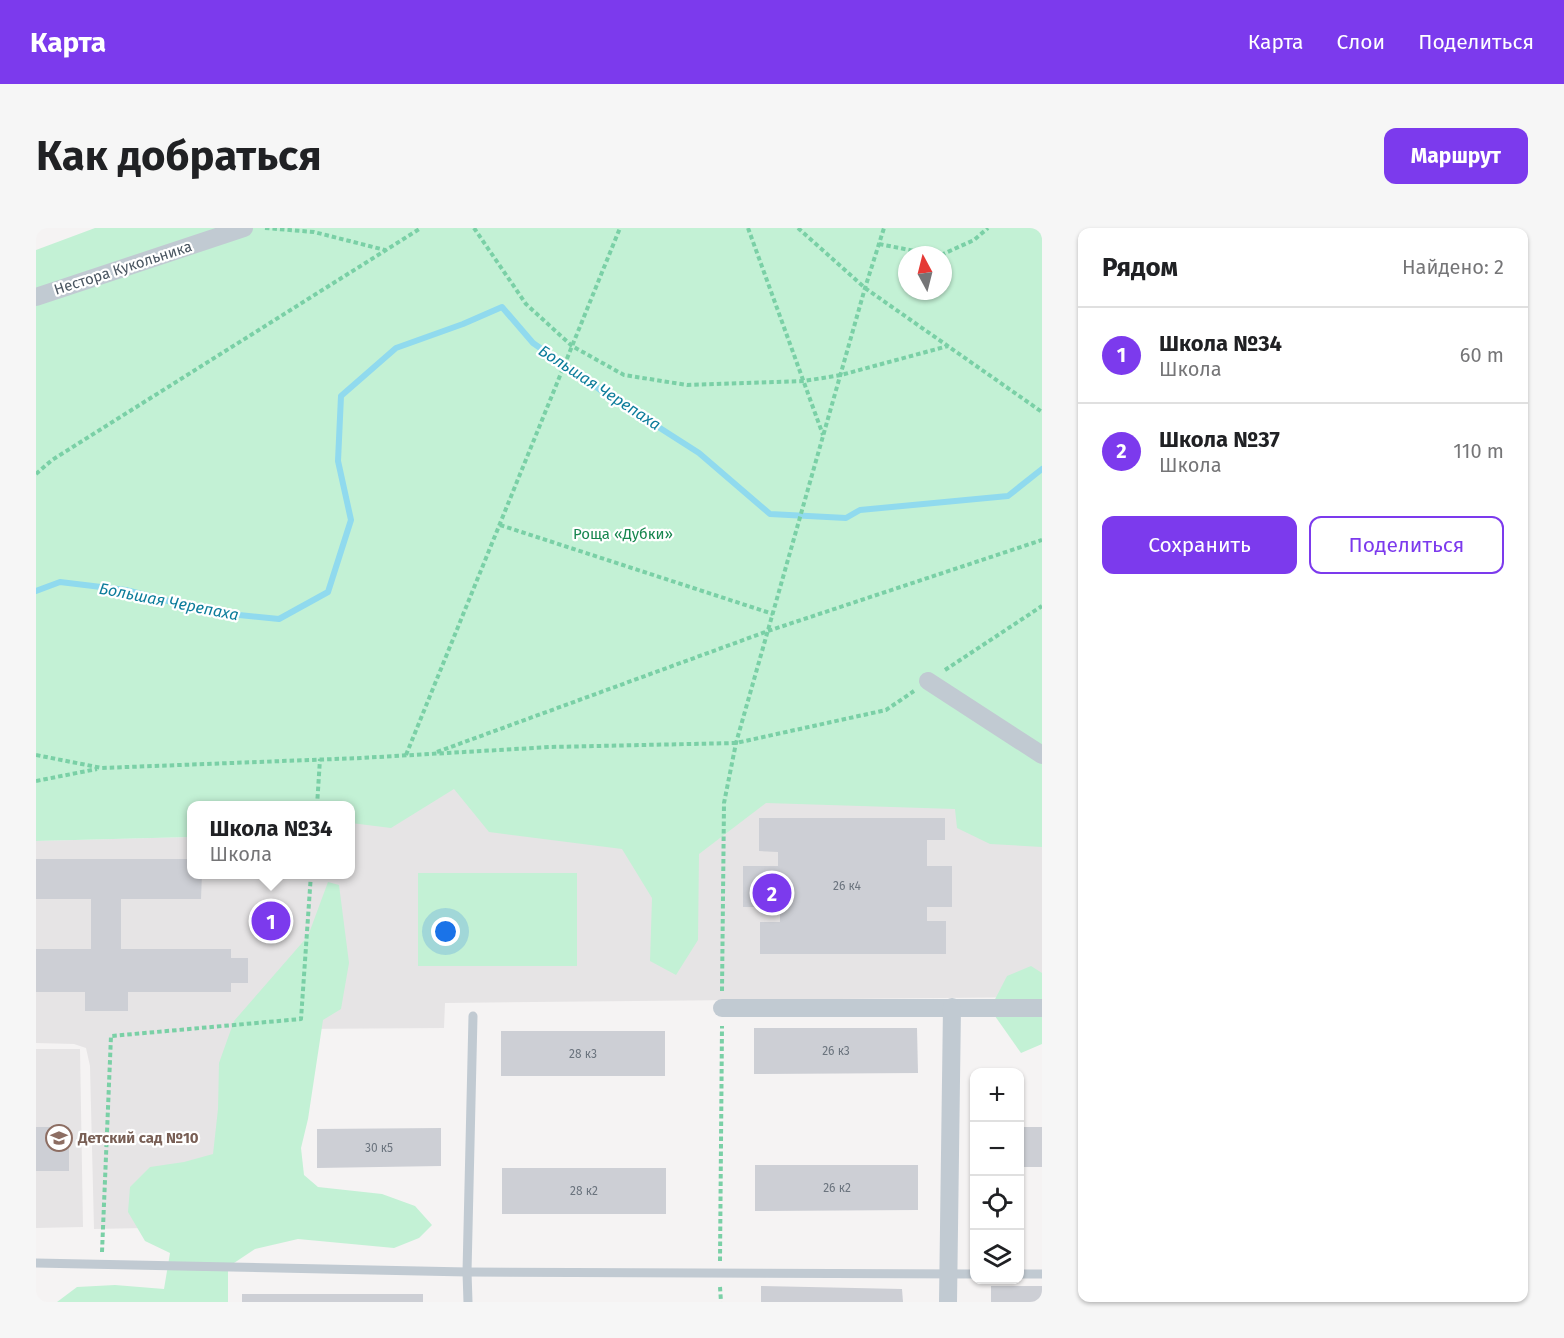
<!DOCTYPE html>
<html lang="ru">
<head>
<meta charset="utf-8">
<style>
  :root { --surface:#fff; --page:#f6f6f6; --text:#202124; --muted:#757577; --line:#e0e0e0; --accent:#7c3aed }
  body { margin:0; font-family:"Fira Sans",sans-serif; background:var(--page); color:var(--text) }
  .controls { position:absolute; right:18px; bottom:18px; display:grid; overflow:hidden; border-radius:12px; box-shadow:0 2px 4px #0004 }
  .controls button { width:54px; height:54px; display:grid; place-items:center; padding:0; border:0; border-bottom:2px solid var(--line); background:var(--surface); color:var(--text); font:30px sans-serif }
  .compass { position:absolute; left:862px; top:18px; width:54px; height:54px; border-radius:50%; background:var(--surface); box-shadow:0 2px 4px #0004; rotate:353deg }
  .you { position:absolute; left:410px; top:704px; width:21px; height:21px; margin:-15px; border:4px solid #fff; border-radius:50%; background:#1a73e8; box-shadow:0 0 0 9px #1a73e833 }
  .badge { display:grid; place-items:center; width:39px; height:39px; border-radius:50%; background:var(--accent); color:#fff; font-size:20px; font-weight:700 }
  .pin { position:absolute; translate:-50% -50%; border:3px solid #fff; box-shadow:0 2px 6px #0006 }
  .popup { position:absolute; left:151px; top:573px; width:168px; height:78px; box-sizing:border-box; display:grid; place-content:center; border-radius:12px; background:var(--surface); filter:drop-shadow(0 2px 4px #0005); font-size:20px; white-space:nowrap; color:var(--muted) }
  .popup b { font-size:22px; color:var(--text) }
  .popup::after { content:''; position:absolute; left:50%; top:100%; margin-left:-12px; border:12px solid transparent; border-top-color:var(--surface) }
  .list { margin:0; padding:0; list-style:none }
  h2 { display:flex; justify-content:space-between; align-items:center; height:78px; margin:0; padding:0 24px; font-size:26px }
  h2 small { font-size:20px; font-weight:400; color:var(--muted) }
  .list li { display:grid; grid-template-columns:39px 1fr auto; gap:18px; align-items:center; box-sizing:border-box; height:96px; padding:0 24px; border-top:2px solid var(--line) }
  .list b { display:block; font-size:22px; white-space:nowrap }
  .list p { margin:0; font-size:20px; white-space:nowrap; color:var(--muted) }
  .list em { font-size:20px; font-style:normal; color:var(--muted) }
  .actions { display:flex; gap:12px; padding:18px 24px }
  .actions a { flex:1; padding:14px 0; border:2px solid var(--accent); border-radius:12px; text-align:center; font-size:21px; color:var(--accent) }
  .actions .main { background:var(--accent); color:#fff }
  .icon { flex:none; width:33px; height:33px; fill:none; stroke:currentColor; stroke-width:2; stroke-linecap:round; stroke-linejoin:round }
  .map { position:relative; flex:none; width:1006px; height:1074px; overflow:hidden; border-radius:12px }
  header { display:flex; align-items:center; gap:36px; box-sizing:border-box; height:84px; padding:0 30px; background:var(--accent); color:#fff }
  header strong { font-size:28px }
  nav { display:flex; gap:33px; margin-inline-start:auto; font-size:21px }
  .intro { display:flex; align-items:center; justify-content:space-between; box-sizing:border-box; height:144px; padding:0 36px }
  h1 { margin:0; font-size:42px }
  .button { padding:15px 27px; border-radius:12px; background:var(--accent); color:#fff; font-size:21px; font-weight:700 }
  main { display:flex; gap:36px; padding:0 36px }
  aside { flex:1; background:var(--surface); border-radius:12px; box-shadow:0 2px 4px #0004 }
  .map>svg:first-child { display:block }
  .education { fill:#e6e4e5 }
  .green { fill:#c3f1d5; fill-rule:evenodd }
  .lines { fill:none; stroke-linecap:round; stroke-linejoin:round }
  .stream { stroke:#90daee; stroke-width:6 }
  .building { fill:#cdcfd5 }
  .path { stroke:#7ad0a6; stroke-width:4; stroke-dasharray:4.5 3; stroke-linecap:butt }
  .service { stroke:#c1cad2; stroke-width:9 }
  .minor { stroke:#c1cad2; stroke-width:18 }
  .labels { text-anchor:middle; stroke-width:4.5; stroke-linejoin:round; paint-order:stroke }
  .number-label { font-size:12px; fill:#6b747e }
  .street-label { font-size:15px; fill:#4a5661; stroke:#fff }
  .park-label { font-size:15px; fill:#17864f; stroke:#fff }
  .education-label { font-size:15px; font-weight:bold; fill:#785e54; stroke:#fff; text-anchor:start }
  .water-label { font-size:16px; font-style:italic; fill:#0c7c9b; stroke:#fff }
</style>
</head>
<body>
<header>
<strong>Карта</strong>
<nav><a>Карта</a><a>Слои</a><a>Поделиться</a></nav>
</header>
<div class="intro"><h1>Как добраться</h1><a class="button">Маршрут</a></div>
<main>
<div class="map">
<svg width="1006" height="1074" viewBox="0 0 1006 1074">
  <rect width="100%" height="100%" fill="#f5f3f3"/>
  <!-- education -->
  <g class="education">
    <polygon points="304,543 1006,561 1006,769 409,775 408,800 258,801 259,997 58,1001 54,838 50,820 38,816 0,815 0,613 155,609 156,646 314,646 314,578"/>
    <polygon points="0,821 44,821 47,999 0,1000"/>
  </g>
  <!-- green -->
  <g class="green">
    <path d="M59,0H1006V619L954,616L921,600L919,581L730,575L663,626L662,712L640,747L614,733L616,670L586,621L453,604L418,561L355,600L315,595L314,578H156L155,609L0,613V22ZM871,27H907V63H871Z"/>
    <rect x="382" y="645" width="159" height="93"/>
    <polygon points="292,654 303,657 313,735 305,781 287,792 272,891 265,920 268,947 282,959 346,966 379,978 396,997 383,1010 358,1020 262,1011 219,1021 192,1039 192,1074 21,1074 41,1059 79,1057 128,1061 134,1025 109,1013 92,984 94,959 114,939 148,934 177,926 182,881 183,835 198,793 272,708"/>
    <polygon points="995,738 1006,745 1006,816 985,825 954,781 971,748"/>
  </g>
  <g class="lines">
    <!-- stream -->
    <polyline class="stream" points="0,363 24,354 90,362 174,384 243,391 292,364 315,292 302,233 305,168 360,120 427,96 466,79 497,115 566,163 663,225 734,286 810,290 824,282 972,268 1006,241"/>
  </g>
  <!-- building -->
  <g class="building">
    <polygon points="723,590 909,590 909,612 891,612 891,638 916,638 916,679 891,679 891,693 910,693 910,726 724,726 724,694 744,694 744,679 707,679 707,638 742,638 742,624 723,623"/>
    <polygon points="0,631 156,631 156,646 166,646 165,671 85,671 85,721 195,721 195,730 212,730 212,755 195,755 195,764 92,764 92,783 49,783 49,764 0,764 0,721 55,721 55,671 0,671"/>
    <polygon points="718,800 881,800 882,845 718,846"/>
    <rect x="465" y="803" width="164" height="45"/>
    <rect x="0" y="899" width="33" height="44"/>
    <rect x="984" y="899" width="22" height="40"/>
    <polygon points="405,900 405,938 281,940 281,901"/>
    <polygon points="719,937 882,937 882,982 719,983"/>
    <rect x="466" y="940" width="164" height="46"/>
    <polygon points="725,1058 866,1061 867,1074 725,1074"/>
    <rect x="955" y="1058" width="51" height="16"/>
    <rect x="206" y="1066" width="181" height="8"/>
  </g>
  <g class="lines">
    <!-- path -->
    <g class="path">
      <polyline points="229,0 278,4 349,22"/>
      <polyline points="438,0 490,76 536,118 588,147 651,157 768,153 805,147 912,118"/>
      <polyline points="712,0 787,207"/>
      <polyline points="762,0 829,60 1006,184"/>
      <polyline points="843,16 899,27"/>
      <polyline points="905,27 938,12 952,0"/>
      <polyline points="0,246 16,232 385,0"/>
      <polyline points="464,297 737,386"/>
      <polyline points="909,442 1006,378"/>
      <polyline points="401,524 732,403 1006,312"/>
      <polyline points="0,527 66,540 325,530 514,519 700,515 850,482 878,463"/>
      <polyline points="370,527 584,0"/>
      <polyline points="0,553 61,541"/>
      <polyline points="281,578 284,531"/>
      <polyline points="686,763 688,575 700,515 829,60 848,0"/>
      <polyline points="66,1024 75,808 265,791 275,646"/>
      <polyline points="684,1033 686,798"/>
      <polyline points="684,1059 685,1074"/>
    </g>
    <!-- service -->
    <g class="service">
      <polyline points="0,1035 431,1044 939,1046"/>
      <polyline points="984,1046 1006,1046"/>
      <polyline points="432,1074 431,1044 437,788"/>
    </g>
    <!-- minor -->
    <g class="minor">
      <polyline points="0,69 208,0"/>
      <polyline points="892,453 1006,527"/>
      <polyline points="686,780 1006,780"/>
      <polyline points="912,1074 916,779"/>
    </g>
  </g>
  <!-- icons -->
  <defs>
    <symbol id="school-ring" viewBox="-11 -11 22 22"><circle r="9.5" fill="#fff" stroke="#8d6e63" stroke-width="1.5"/><path d="M0-5L7-2L0 1L-7-2ZM-4 1L0 2.5L4 1V4Q0 6-4 4Z" fill="#8d6e63"/></symbol>
  </defs>
  <g fill-rule="evenodd">
    <use href="#school-ring" x="8" y="895" width="30" height="30"/>
  </g>
  <g class="labels">
    <!-- number labels -->
    <g class="number-label">
      <text x="811" y="662">26 к4</text>
      <text x="800" y="827">26 к3</text>
      <text x="547" y="830">28 к3</text>
      <text x="343" y="924">30 к5</text>
      <text x="801" y="964">26 к2</text>
      <text x="548" y="967">28 к2</text>
    </g>
    <!-- street labels -->
    <g class="street-label">
      <text transform="translate(87 40) rotate(-18)" y="5">Нестора Кукольника</text>
    </g>
    <!-- park labels -->
    <g class="park-label">
      <text x="587" y="311">Роща «Дубки»</text>
    </g>
    <!-- education labels -->
    <g class="education-label">
      <text x="42" y="915">Детский сад №10</text>
    </g>
    <!-- water labels -->
    <g class="water-label">
      <text transform="translate(564 159) rotate(33)" y="6">Большая Черепаха</text>
      <text transform="translate(133 373) rotate(11)" y="6">Большая Черепаха</text>
    </g>
  </g>
</svg>
<div class="controls">
<button>+</button>
<button>−</button>
<button><svg class="icon" aria-label="locate" viewBox="0 0 24 24"><circle cx="12" cy="12" r="6"/><path d="M12 2v4M12 18v4M2 12h4M18 12h4"/></svg></button>
<button><svg class="icon" aria-label="layers" viewBox="0 0 24 24"><path d="M12 4l9 5-9 5-9-5zM3 14l9 5 9-5"/></svg></button>
</div>
<svg class="compass" viewBox="-18 -18 36 36"><path d="M0-13l5 13h-10z" fill="#e53935"/><path d="M0 13l5-13h-10z" fill="#757577"/></svg>
<div class="you"></div>
<div class="pin badge" style="left:235px;top:693px">1</div>
<div class="popup"><b>Школа №34</b>Школа</div>
<div class="pin badge" style="left:736px;top:665px">2</div>
</div>
<aside>
<h2>Рядом<small>Найдено: 2</small></h2>
<ul class="list">
<li><span class="badge">1</span><div><b>Школа №34</b><p>Школа</p></div><em>60 m</em></li>
<li><span class="badge">2</span><div><b>Школа №37</b><p>Школа</p></div><em>110 m</em></li>
</ul>
<div class="actions"><a class="main">Сохранить</a><a>Поделиться</a></div>
</aside>
</main>
</body>
</html>
